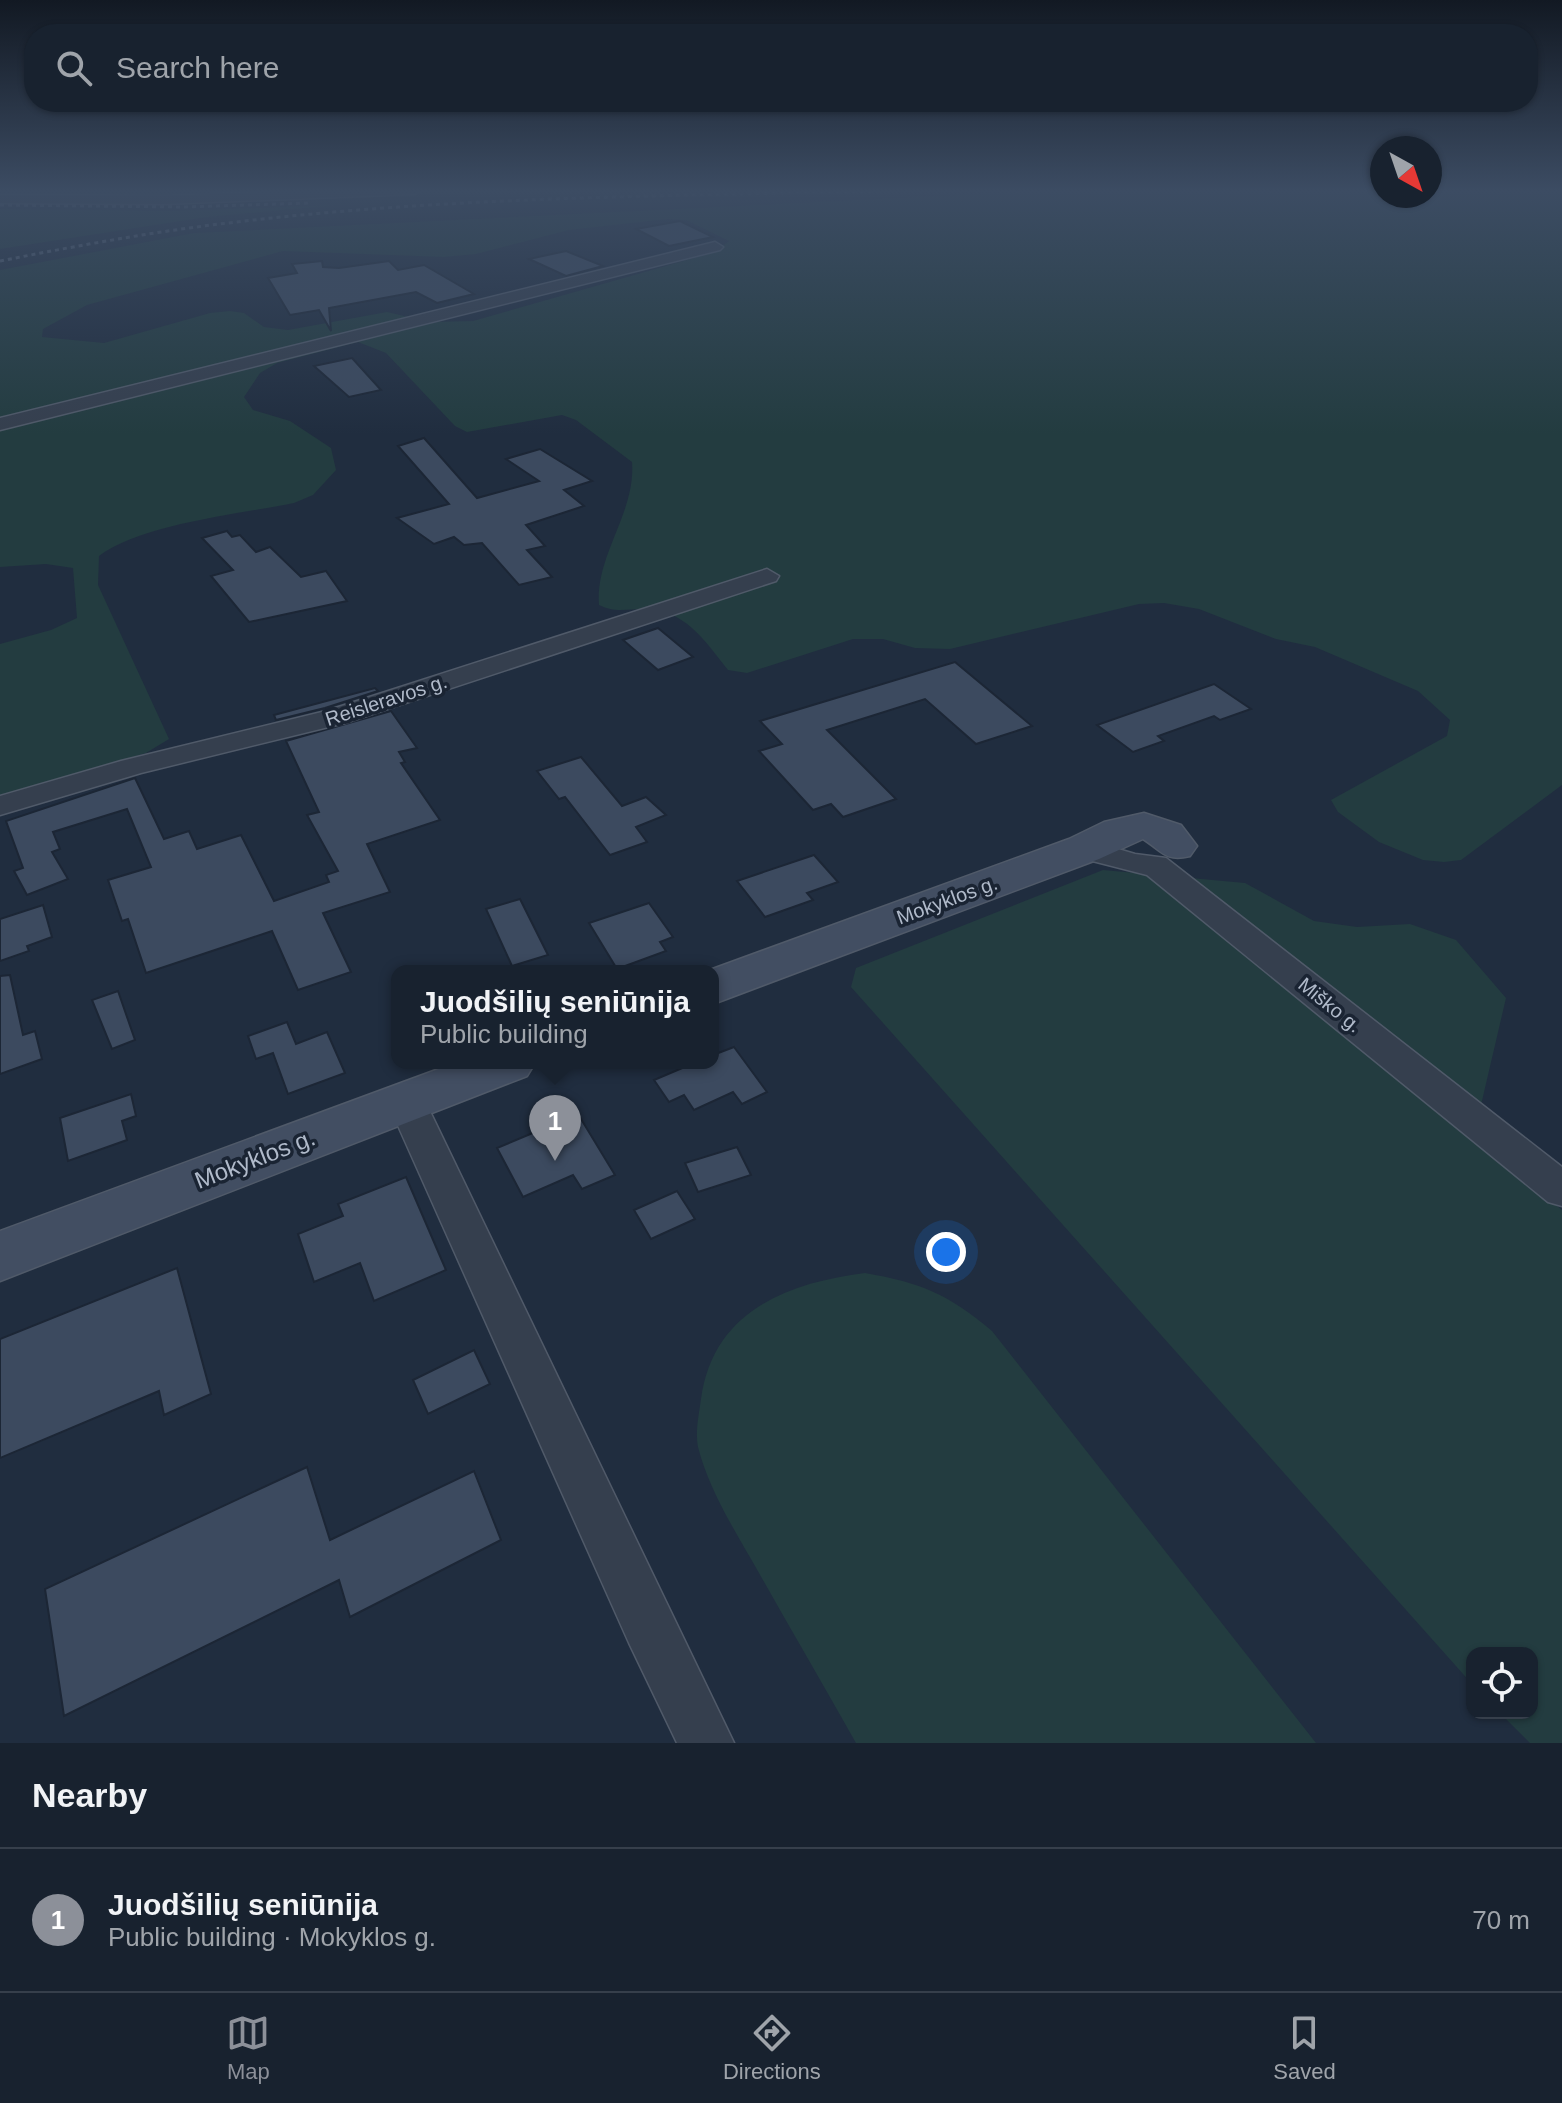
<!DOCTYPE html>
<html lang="en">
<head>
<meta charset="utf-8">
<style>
  :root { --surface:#18222f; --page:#252f3b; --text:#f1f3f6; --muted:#9fa4aa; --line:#363f4b; --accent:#8c9099 }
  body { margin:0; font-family:Arial,sans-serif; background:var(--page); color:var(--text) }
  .controls { position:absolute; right:24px; bottom:24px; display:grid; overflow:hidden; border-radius:16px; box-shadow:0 2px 6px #0004 }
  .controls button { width:72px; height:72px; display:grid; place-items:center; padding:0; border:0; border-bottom:2px solid var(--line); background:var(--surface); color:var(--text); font:40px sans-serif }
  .compass { position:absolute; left:1370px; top:136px; width:72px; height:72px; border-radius:50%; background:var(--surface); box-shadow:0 2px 6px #0004; rotate:140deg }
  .you { position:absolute; left:946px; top:1252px; width:28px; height:28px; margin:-20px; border:6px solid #fff; border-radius:50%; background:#1a73e8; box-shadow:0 0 0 12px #1a73e833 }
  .badge { display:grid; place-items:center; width:52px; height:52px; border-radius:50%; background:var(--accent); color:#fff; font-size:26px; font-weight:700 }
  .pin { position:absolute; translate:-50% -66px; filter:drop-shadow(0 2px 4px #0008) }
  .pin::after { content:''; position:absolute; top:42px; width:28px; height:24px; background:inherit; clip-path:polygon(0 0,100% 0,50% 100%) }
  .popup { position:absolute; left:391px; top:965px; width:328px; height:104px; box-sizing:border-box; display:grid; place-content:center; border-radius:16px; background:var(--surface); filter:drop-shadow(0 2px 6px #0005); font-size:26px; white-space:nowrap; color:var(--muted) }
  .popup b { font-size:30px; color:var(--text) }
  .popup::after { content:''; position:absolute; left:50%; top:100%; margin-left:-16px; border:16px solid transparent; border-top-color:var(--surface) }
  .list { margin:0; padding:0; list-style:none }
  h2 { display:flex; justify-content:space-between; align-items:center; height:104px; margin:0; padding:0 32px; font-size:34px }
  h2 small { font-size:26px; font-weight:400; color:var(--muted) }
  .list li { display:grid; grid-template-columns:52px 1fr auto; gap:24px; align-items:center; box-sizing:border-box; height:144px; padding:0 32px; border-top:2px solid var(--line) }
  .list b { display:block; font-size:30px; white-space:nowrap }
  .list p { margin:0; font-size:26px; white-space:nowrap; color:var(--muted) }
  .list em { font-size:26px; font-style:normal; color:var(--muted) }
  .icon { flex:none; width:44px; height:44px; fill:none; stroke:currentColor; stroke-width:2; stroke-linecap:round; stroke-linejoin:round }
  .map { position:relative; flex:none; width:1562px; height:1743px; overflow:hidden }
  .search { position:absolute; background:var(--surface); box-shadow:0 2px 6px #0004; left:24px; right:24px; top:24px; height:88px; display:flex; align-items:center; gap:20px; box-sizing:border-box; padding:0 28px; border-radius:32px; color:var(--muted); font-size:30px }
  .sheet { height:248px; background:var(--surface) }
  nav { display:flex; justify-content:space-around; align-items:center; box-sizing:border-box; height:112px; border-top:2px solid var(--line); background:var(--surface); font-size:22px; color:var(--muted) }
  nav a { display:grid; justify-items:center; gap:4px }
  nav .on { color:var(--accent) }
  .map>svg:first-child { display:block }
  .green { fill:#233c40; fill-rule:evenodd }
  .building { fill:#3c4a5f; stroke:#1c2635; stroke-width:2 }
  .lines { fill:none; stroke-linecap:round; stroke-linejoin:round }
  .street-casing { stroke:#505a69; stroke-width:3 }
  .secondary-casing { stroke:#505a69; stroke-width:3 }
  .street { fill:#353f4e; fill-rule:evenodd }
  .secondary { fill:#424e62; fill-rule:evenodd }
  .rail { stroke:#566376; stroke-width:3; stroke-dasharray:4 4; stroke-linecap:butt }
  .labels { text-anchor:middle; stroke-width:7; stroke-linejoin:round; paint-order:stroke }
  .street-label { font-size:20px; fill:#b0baca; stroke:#1a2433 }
  .near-street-label { font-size:24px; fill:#b0baca; stroke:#1a2433 }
</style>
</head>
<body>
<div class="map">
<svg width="1562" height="1743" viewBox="0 0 1562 1743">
  <rect width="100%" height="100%" fill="#202d3f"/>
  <!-- green -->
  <g class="green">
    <polygon points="0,190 568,190 167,203 0,202"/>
    <path d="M1058,190H1382V196H1430V190H1562V785L1461,860L1444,862L1423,860L1379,842L1338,812L1331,800L1447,736L1450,720L1418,691L1315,647L1276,639L1199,609L1164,603L1139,604L950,649L915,648L883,639H853L747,673L728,670C704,640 685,609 643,609C626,609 615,613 599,605C595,555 636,513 632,462L576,420L562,415L467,432L455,426L386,353L358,342L277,363L260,373L244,397L253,410L290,421L331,448L336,470L313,495L294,503C240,514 142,524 99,556L98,585L169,739L146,753L0,797V644L51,630L77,618L73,568L46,564L0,567V270L194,233ZM668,219L686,220L729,241L715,252L473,321L430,322L387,312L288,330L264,327L244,313L230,311L210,313L104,343L42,337L43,329L87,305L283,251L444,257L476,254L569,230Z"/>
    <polygon points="337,205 207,217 0,249 0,209 169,211"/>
    <polygon points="1103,870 1245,883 1314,921 1357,927 1410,924 1456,940 1506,998 1481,1105 1481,1145 1562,1210 1562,1743 1530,1743 1500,1713 1532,1713 1532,1653 1472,1653 1472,1684 851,987 856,968"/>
    <path d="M865,1273C922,1283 948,1294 992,1331L1316,1743H856C824,1686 791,1630 759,1573C737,1534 709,1491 698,1447C695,1432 699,1414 701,1399C713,1311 787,1283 865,1273Z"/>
  </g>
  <!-- building -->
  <g class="building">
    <polygon points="680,221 713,237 669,246 636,229"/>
    <polygon points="566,251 603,266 566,276 529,259"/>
    <polygon points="322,261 323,267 339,268 389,261 398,270 424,265 474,294 437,303 416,292 329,308 331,331 319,310 290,315 268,278 297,273 292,264"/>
    <polygon points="352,358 381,390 349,397 314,366"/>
    <polygon points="424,438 477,498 539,481 506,459 540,449 592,481 564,490 584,506 526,525 545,546 527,550 552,577 519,585 482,543 464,545 454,537 434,544 397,518 449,504 398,446"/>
    <polygon points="227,531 232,537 240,535 256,552 270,547 301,577 326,571 347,601 249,622 211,576 233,570 202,538"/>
    <polygon points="658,628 693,657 658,670 623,640"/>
    <polygon points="955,662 1032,726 976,744 925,699 827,730 896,799 843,817 831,804 813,810 759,751 782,744 760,721"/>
    <polygon points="1214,684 1251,709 1220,720 1214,716 1158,736 1164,741 1133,752 1097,725"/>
    <polygon points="375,688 378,691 325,708 276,720 274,715"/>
    <polygon points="391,711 417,748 399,752 405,762 401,763 440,820 367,844 390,892 323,913 351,972 298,990 272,931 146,973 128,919 122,921 108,880 151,867 127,809 53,832 60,849 52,852 68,879 27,895 14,871 23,868 6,821 135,778 164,839 189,831 197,849 241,835 274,901 329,882 326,875 338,871 307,815 319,812 286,741"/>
    <polygon points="581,757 622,806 646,797 666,815 636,827 647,842 610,855 565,797 559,799 537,771"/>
    <polygon points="814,855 838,882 807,893 813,900 765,917 737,881"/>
    <polygon points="520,899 548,955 512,966 486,909"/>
    <polygon points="649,903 673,937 660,942 666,951 617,969 589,923"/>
    <polygon points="43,905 52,937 27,946 29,951 0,961 0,919"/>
    <polygon points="10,975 23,1035 35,1031 42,1059 0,1074 0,976"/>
    <polygon points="118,991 135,1040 112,1049 92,1000"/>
    <polygon points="287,1022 296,1044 327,1032 345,1073 288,1094 273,1053 256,1059 248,1036"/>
    <polygon points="734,1047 767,1092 742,1104 733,1092 694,1110 684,1095 669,1102 654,1080 694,1063 713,1063 713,1055"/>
    <polygon points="131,1094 136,1116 122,1121 127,1140 68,1161 60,1118"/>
    <polygon points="578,1114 615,1175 582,1189 573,1175 523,1197 497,1148"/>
    <polygon points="737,1147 751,1175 698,1192 685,1163"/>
    <polygon points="406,1177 446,1270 374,1301 360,1263 314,1282 298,1234 343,1216 338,1204"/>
    <polygon points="677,1191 695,1219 651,1239 634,1210"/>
    <polygon points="177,1268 211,1394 164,1415 159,1391 0,1458 0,1339"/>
    <polygon points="474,1350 490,1384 428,1414 413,1380"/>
    <polygon points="307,1467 330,1540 474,1471 501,1540 350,1617 339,1580 64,1716 45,1589"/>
  </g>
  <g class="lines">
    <defs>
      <g id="street">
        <polygon points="311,190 422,190 415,194 165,204 0,203 0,195 165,196"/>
        <polygon points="715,242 723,247 720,250 0,430 0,418"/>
        <polygon points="767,569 779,576 776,581 345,723 141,773 0,815 0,796 121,761 326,711"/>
        <polygon points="1084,839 1135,854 1166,858 1562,1167 1562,1206 1548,1202 1147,875 1073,856 1068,849 1073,842"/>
        <polygon points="406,1086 419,1091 425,1101 734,1743 677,1743 629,1643 387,1101 393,1091"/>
      </g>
      <g id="secondary">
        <path d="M1144,813L1181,825L1197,846L1190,856C1165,862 1162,851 1143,839L1099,859L713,1004V971H707L1069,839L1104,822Z"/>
        <polygon points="455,1063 535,1063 527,1076 0,1281 0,1231"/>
      </g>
    </defs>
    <!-- street casing -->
    <use href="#street" class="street-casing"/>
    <!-- secondary casing -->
    <use href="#secondary" class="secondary-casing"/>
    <!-- street -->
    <use href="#street" class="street"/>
    <!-- secondary -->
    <use href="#secondary" class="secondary"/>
    <!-- rail -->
    <g class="rail">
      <polyline points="0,205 184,207 311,203"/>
      <path d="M0,261C76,246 151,232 228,223C457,195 689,196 919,190"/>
    </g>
  </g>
  <!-- sky -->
  <linearGradient id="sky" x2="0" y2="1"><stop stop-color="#121923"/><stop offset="0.44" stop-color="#3c4c63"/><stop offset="1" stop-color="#3c4c63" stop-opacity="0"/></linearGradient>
  <rect width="1562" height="434" fill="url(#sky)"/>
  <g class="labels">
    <!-- street labels -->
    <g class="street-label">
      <text transform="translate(386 700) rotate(-18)" y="7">Reisleravos g.</text>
      <text transform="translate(947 900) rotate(-20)" y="7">Mokyklos g.</text>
      <text transform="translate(1330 1005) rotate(39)" y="7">Miško g.</text>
    </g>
    <!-- near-street labels -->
    <g class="near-street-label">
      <text transform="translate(255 1159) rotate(-21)" y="8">Mokyklos g.</text>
    </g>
  </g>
</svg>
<div class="controls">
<button><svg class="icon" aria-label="locate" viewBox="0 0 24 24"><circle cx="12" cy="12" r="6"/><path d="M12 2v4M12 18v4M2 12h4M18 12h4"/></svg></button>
</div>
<svg class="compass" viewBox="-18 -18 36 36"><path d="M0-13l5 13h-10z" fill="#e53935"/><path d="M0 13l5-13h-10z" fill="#9fa4aa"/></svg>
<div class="you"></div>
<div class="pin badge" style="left:555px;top:1161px">1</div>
<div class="popup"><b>Juodšilių seniūnija</b>Public building</div>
<div class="search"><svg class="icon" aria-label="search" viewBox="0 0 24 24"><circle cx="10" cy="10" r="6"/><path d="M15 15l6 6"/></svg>Search here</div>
</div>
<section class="sheet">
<h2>Nearby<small></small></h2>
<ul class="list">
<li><span class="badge">1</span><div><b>Juodšilių seniūnija</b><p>Public building · Mokyklos g.</p></div><em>70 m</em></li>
</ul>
</section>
<nav>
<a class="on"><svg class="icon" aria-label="map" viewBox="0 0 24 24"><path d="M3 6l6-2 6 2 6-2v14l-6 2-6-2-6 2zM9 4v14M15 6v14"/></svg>Map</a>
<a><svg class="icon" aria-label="directions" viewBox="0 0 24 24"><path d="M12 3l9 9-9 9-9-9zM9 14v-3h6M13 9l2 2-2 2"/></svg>Directions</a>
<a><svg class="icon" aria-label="saved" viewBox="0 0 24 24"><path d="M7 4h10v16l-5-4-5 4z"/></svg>Saved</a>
</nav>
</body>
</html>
